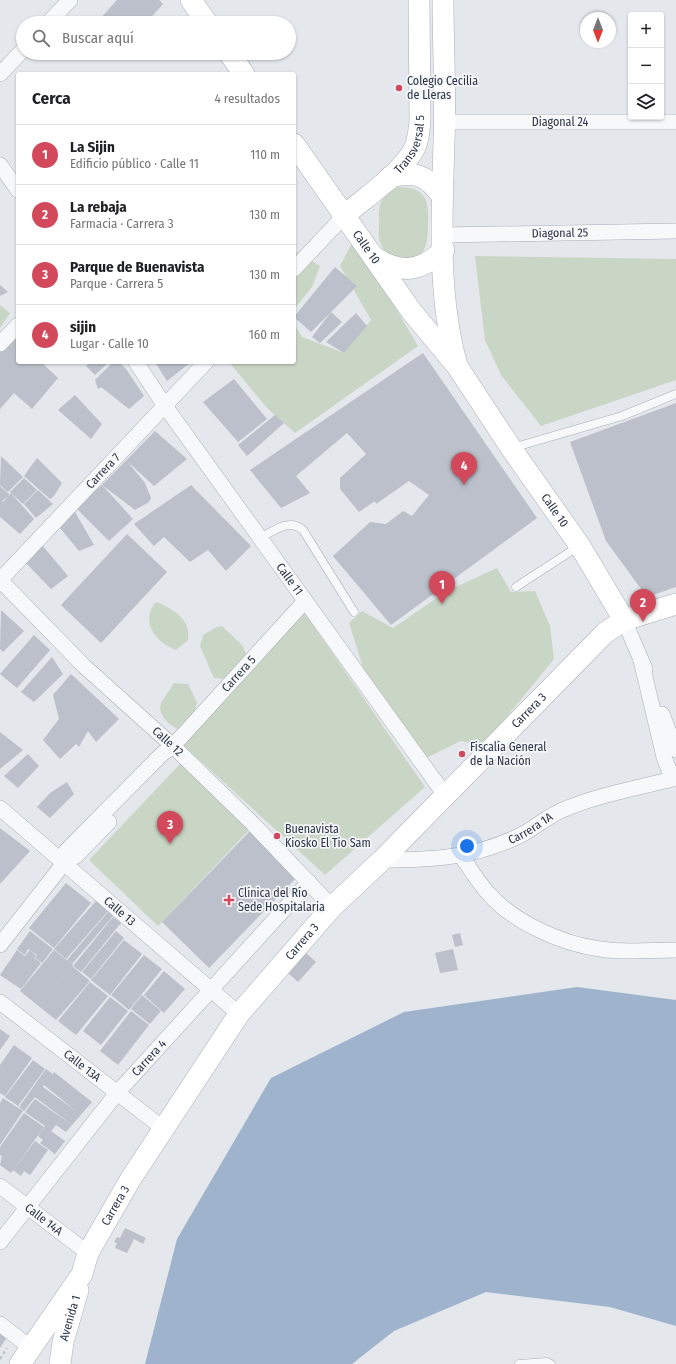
<!DOCTYPE html>
<html lang="es">
<head>
<meta charset="utf-8">
<style>
  :root { --surface:#fff; --page:#f2f2f2; --text:#202124; --muted:#757577; --line:#e0e0e0; --accent:#d1495b }
  body { margin:0; font-family:"Fira Sans Condensed",sans-serif; background:var(--page); color:var(--text) }
  .controls { position:absolute; right:12px; top:12px; display:grid; overflow:hidden; border-radius:4px; box-shadow:0 1px 3px #0004 }
  .controls button { width:36px; height:36px; display:grid; place-items:center; padding:0; border:0; border-bottom:1px solid var(--line); background:var(--surface); color:var(--text); font:20px sans-serif }
  .compass { position:absolute; left:580px; top:12px; width:36px; height:36px; border-radius:50%; background:var(--surface); box-shadow:0 1px 3px #0004; rotate:180deg }
  .you { position:absolute; left:467px; top:846px; width:14px; height:14px; margin:-10px; border:3px solid #fff; border-radius:50%; background:#1a73e8; box-shadow:0 0 0 6px #1a73e833 }
  .badge { display:grid; place-items:center; width:26px; height:26px; border-radius:50%; background:var(--accent); color:#fff; font-size:13px; font-weight:700 }
  .pin { position:absolute; translate:-50% -33px; filter:drop-shadow(0 1px 2px #0008) }
  .pin::after { content:''; position:absolute; top:21px; width:14px; height:12px; background:inherit; clip-path:polygon(0 0,100% 0,50% 100%) }
  .list { margin:0; padding:0; list-style:none }
  h2 { display:flex; justify-content:space-between; align-items:center; height:52px; margin:0; padding:0 16px; font-size:17px }
  h2 small { font-size:13px; font-weight:400; color:var(--muted) }
  .list li { display:grid; grid-template-columns:26px 1fr auto; gap:12px; align-items:center; box-sizing:border-box; height:60px; padding:0 16px; border-top:1px solid var(--line) }
  .list b { display:block; font-size:15px; white-space:nowrap }
  .list p { margin:0; font-size:13px; white-space:nowrap; color:var(--muted) }
  .list em { font-size:13px; font-style:normal; color:var(--muted) }
  .icon { flex:none; width:22px; height:22px; fill:none; stroke:currentColor; stroke-width:2; stroke-linecap:round; stroke-linejoin:round }
  .map { position:relative; flex:none; width:676px; height:1364px; overflow:hidden }
  .search { position:absolute; background:var(--surface); box-shadow:0 1px 3px #0004; left:16px; top:16px; width:280px; height:44px; display:flex; align-items:center; gap:10px; box-sizing:border-box; padding:0 14px; border-radius:22px; color:var(--muted); font-size:15px }
  .panel { position:absolute; background:var(--surface); box-shadow:0 1px 3px #0004; left:16px; top:72px; width:280px; height:292px; border-radius:4px }
  .map>svg:first-child { display:block }
  .green { fill:#c9d6c5 }
  .water { fill:#9fb4cc }
  .building { fill:#bbc0ca; fill-rule:evenodd }
  .lines { fill:none; stroke-linecap:round; stroke-linejoin:round }
  .lane-casing { stroke:#a9aeb7; stroke-width:9 }
  .street-casing { stroke:#a9aeb7; stroke-width:16 }
  .secondary-casing { stroke:#a9aeb7; stroke-width:22 }
  .path { stroke:#c2c5cb; stroke-width:2.5; stroke-dasharray:3 3; stroke-linecap:butt }
  .lane { stroke:#f7f8fa; stroke-width:8 }
  .street { stroke:#f7f8fa; stroke-width:15 }
  .secondary { stroke:#fff; stroke-width:21 }
  .poi-dot { fill:#d1495b; stroke:#f4f6f9; stroke-width:1.5 }
  .labels { text-anchor:middle; stroke-width:3.5; stroke-linejoin:round; paint-order:stroke }
  .poi-label { font-size:12px; fill:#2b3445; stroke:#f4f6f9; text-anchor:start }
  .street-label { font-size:12px; fill:#2b3445; stroke:#f4f6f9 }
</style>
</head>
<body>
<div class="map">
<svg width="676" height="1364" viewBox="0 0 676 1364">
  <rect width="100%" height="100%" fill="#e4e7ec"/>
  <!-- green -->
  <g class="green">
    <path d="M398,187C426,187 429,200 428,224C428,246 425,262 399,260C389,259 384,251 380,242C378,237 379,230 379,224C379,204 378,197 398,187Z"/>
    <polygon points="352,243 388,295 418,346 295,433 267,408 229,362 294,362 294,324 302,337 344,353 371,320 340,266"/>
    <polygon points="298,252 320,266 312,287 294,309 294,255"/>
    <polygon points="475,256 676,259 676,380 541,426 501,375 485,340"/>
    <polygon points="0,305 10,313 0,328"/>
    <polygon points="497,568 511,592 535,591 550,626 554,659 483,746 461,741 426,758 367,680 349,623 362,611 393,628 447,591"/>
    <path d="M156,602C173,609 191,619 188,640L176,650C156,643 139,621 156,602Z"/>
    <polygon points="304,612 425,787 325,875 181,743"/>
    <polygon points="222,626 243,646 247,657 225,679 214,678 200,646 203,635 215,628"/>
    <path d="M174,683L188,684L197,702L195,711L180,730C170,726 157,715 161,703C163,699 171,688 174,683Z"/>
    <polygon points="181,763 251,828 158,926 89,860"/>
  </g>
  <!-- water -->
  <polygon class="water" points="577,987 676,1000 676,1326 610,1307 486,1292 394,1331 352,1364 145,1364 177,1239 271,1078 404,1012"/>
  <!-- building -->
  <g class="building">
    <polygon points="117,0 159,0 163,4 146,23 101,23 98,21"/>
    <polygon points="335,267 357,286 331,312 342,322 320,343 312,337 331,312 311,332 294,317"/>
    <polygon points="0,285 8,292 0,296"/>
    <polygon points="356,313 367,326 344,353 326,342"/>
    <polygon points="15,336 18,339 18,362 41,362 58,378 32,409 14,393 0,409 0,350"/>
    <polygon points="423,353 537,518 391,625 333,556 370,522 386,524 403,511 412,516 429,495 409,481 376,504 375,501 359,512 340,489 340,478 366,454 347,433 296,476 310,493 281,508 250,470"/>
    <polygon points="91,362 109,362 95,375 86,366"/>
    <polygon points="113,362 119,362 126,369 144,396 129,409 101,387 98,389 95,380"/>
    <polygon points="155,362 188,362 190,363 167,381"/>
    <polygon points="234,379 267,419 238,442 203,402"/>
    <polygon points="75,395 102,424 91,439 58,410"/>
    <polygon points="676,403 676,587 647,597 606,541 570,442"/>
    <polygon points="275,415 284,423 247,456 238,445"/>
    <polygon points="155,431 187,459 154,486 127,461 145,483 151,498 149,502 135,510 102,485"/>
    <polygon points="1,456 23,477 8,492 0,485"/>
    <polygon points="37,458 62,483 54,496 50,499 24,476"/>
    <polygon points="24,478 37,490 23,504 10,492"/>
    <polygon points="102,485 133,519 109,541 75,507"/>
    <polygon points="191,485 251,546 226,571 208,550 190,562 164,537 154,546 134,524"/>
    <polygon points="0,486 10,495 2,501 3,502 11,493 34,519 20,534 0,517"/>
    <polygon points="38,490 53,504 36,518 24,504"/>
    <polygon points="75,512 94,545 79,551 60,528"/>
    <polygon points="127,534 167,572 101,643 61,605"/>
    <polygon points="42,545 68,576 51,589 25,562"/>
    <polygon points="1,610 24,631 3,652 0,649"/>
    <polygon points="34,635 50,650 17,688 0,674"/>
    <polygon points="52,657 63,674 34,702 21,692"/>
    <polygon points="71,674 119,719 96,742 88,731 79,747 76,744 60,759 43,740 59,719 53,695"/>
    <polygon points="0,732 23,750 0,769"/>
    <polygon points="28,754 39,766 18,788 4,776"/>
    <polygon points="67,782 74,794 50,818 37,807 50,793"/>
    <polygon points="0,828 30,851 0,884"/>
    <polygon points="250,831 297,877 209,968 162,922"/>
    <polygon points="66,883 91,903 54,948 29,928"/>
    <polygon points="96,901 108,911 66,959 54,949"/>
    <polygon points="108,912 113,916 72,964 67,960"/>
    <polygon points="113,917 121,923 81,972 73,966"/>
    <polygon points="30,931 53,949 42,963 35,958 37,955 28,949 25,955 17,949"/>
    <polygon points="116,931 124,938 91,979 82,972"/>
    <polygon points="460,933 463,945 455,947 452,935"/>
    <polygon points="124,940 142,954 110,995 91,980"/>
    <polygon points="453,949 458,970 440,973 435,953"/>
    <polygon points="17,950 25,956 17,966 30,950 36,956 34,958 41,963 21,989 0,975"/>
    <polygon points="54,950 73,965 41,1002 72,966 90,981 56,1020 20,991"/>
    <polygon points="305,952 316,962 298,982 287,972"/>
    <polygon points="144,955 162,969 129,1010 111,995"/>
    <polygon points="164,971 185,989 164,1013 144,995"/>
    <polygon points="90,982 108,996 76,1035 58,1021"/>
    <polygon points="142,995 161,1011 150,1024 131,1009"/>
    <polygon points="110,997 128,1011 101,1045 83,1031"/>
    <polygon points="131,1011 149,1025 118,1065 100,1051"/>
    <polygon points="0,1029 10,1036 0,1050"/>
    <polygon points="14,1045 32,1058 5,1096 0,1093 0,1065"/>
    <polygon points="33,1060 45,1069 18,1106 5,1097"/>
    <path d="M46,1069L53,1074L54,1072L92,1102L72,1125L35,1097L24,1111L19,1107ZM44,1085L76,1111L43,1087Z"/>
    <polygon points="3,1098 23,1111 0,1145 0,1103"/>
    <polygon points="35,1099 72,1125 66,1132 56,1125 51,1131 65,1141 55,1154 40,1143 43,1140 38,1136 45,1126 25,1112"/>
    <polygon points="24,1113 44,1127 11,1173 0,1165 2,1156 0,1155 0,1147"/>
    <polygon points="35,1141 48,1150 30,1175 24,1171 21,1176 13,1170"/>
    <polygon points="125,1228 146,1238 143,1244 134,1239 127,1253 115,1248 117,1243 114,1242 117,1237 120,1238"/>
    <polygon points="0,1332 7,1337 0,1348"/>
  </g>
  <g class="lines">
    <defs>
      <g id="lane">
        <polyline points="512,448 622,416 676,394"/>
        <path d="M260,538C274,531 289,518 303,530L354,612"/>
        <polyline points="516,587 579,546"/>
        <polyline points="519,1364 547,1362 551,1364"/>
      </g>
      <g id="street">
        <polyline points="48,23 70,0"/>
        <polyline points="0,74 23,50"/>
        <path id="s1" d="M444,122H676"/>
        <polyline points="0,165 18,190"/>
        <path id="s2" d="M443,235L676,231"/>
        <polyline points="294,269 345,215"/>
        <polyline points="0,344 18,325"/>
        <path id="s3" d="M136,362L165,406L445,795"/>
        <path id="s4" d="M0,580L84,666L173,746L253,824L332,907"/>
        <path id="s5" d="M0,580L206,362"/>
        <polyline points="624,620 645,669"/>
        <polyline points="662,714 676,750"/>
        <path id="s6" d="M0,808L239,1014"/>
        <path d="M461,856C470,868 478,882 488,893C513,922 562,944 600,949C625,953 651,950 676,950"/>
        <path id="s7" d="M382,860C431,860 475,858 521,835C536,827 549,815 565,809C601,794 639,788 676,778L669,770L664,757L641,660"/>
        <path id="s8" d="M64,863L66,851L162,754L173,746L305,601"/>
        <polyline points="0,945 64,863 76,856 109,822"/>
        <path id="s9" d="M0,1002L164,1129"/>
        <path id="s10" d="M0,1186L88,1253"/>
        <path id="s11" d="M0,1242L117,1093L309,882"/>
        <polyline points="0,1324 31,1348"/>
      </g>
      <g id="secondary">
        <polyline points="191,0 207,23"/>
        <path d="M443,0C443,47 446,95 444,142C442,215 437,291 456,362"/>
        <polyline points="229,53 244,74"/>
        <path id="s12" d="M294,144L412,312L457,366L511,448L580,546L624,620"/>
        <path d="M390,177C415,171 427,175 442,196"/>
        <path id="s13" d="M345,215C366,197 399,175 413,151C418,143 419,131 420,121L419,0"/>
        <path d="M373,256C400,275 420,272 444,250"/>
        <path id="s14" d="M20,1364L82,1274L88,1253L130,1180L239,1014L332,907L382,860L605,633L624,620L676,604"/>
        <path id="s15" d="M60,1364L63,1342L78,1290"/>
      </g>
    </defs>
    <!-- lane casing -->
    <use href="#lane" class="lane-casing"/>
    <!-- street casing -->
    <use href="#street" class="street-casing"/>
    <!-- secondary casing -->
    <use href="#secondary" class="secondary-casing"/>
    <!-- path -->
    <polyline class="path" points="0,1359 7,1348"/>
    <!-- lane -->
    <use href="#lane" class="lane"/>
    <!-- street -->
    <use href="#street" class="street"/>
    <!-- secondary -->
    <use href="#secondary" class="secondary"/>
  </g>
  <!-- markers -->
  <g class="poi-dot">
    <circle cx="399" cy="88" r="4"/>
    <circle cx="462" cy="754" r="4"/>
    <circle cx="277" cy="836" r="4"/>
    <path d="M227 894h4v4h4v4h-4v4h-4v-4h-4v-4h4z"/>
  </g>
  <g class="labels">
    <!-- poi labels -->
    <g class="poi-label">
      <text x="407" y="85">Colegio Cecilia<tspan x="407" dy="14">de Lleras</tspan></text>
      <text x="470" y="751">Fiscalía General<tspan x="470" dy="14">de la Nación</tspan></text>
      <text x="285" y="833">Buenavista<tspan x="285" dy="14">Kiosko El Tio Sam</tspan></text>
      <text x="238" y="897">Clínica del Río<tspan x="238" dy="14">Sede Hospitalaria</tspan></text>
    </g>
    <!-- street labels -->
    <g class="street-label">
      <text dy="4" stroke="none"><textPath href="#s1" startOffset="116">Diagonal 24</textPath></text>
      <text dy="4" stroke="none"><textPath href="#s13" startOffset="99">Transversal 5</textPath></text>
      <text dy="4" stroke="none"><textPath href="#s2" startOffset="117">Diagonal 25</textPath></text>
      <text dy="4" stroke="none"><textPath href="#s12" startOffset="126">Calle 10</textPath></text>
      <text dy="4" stroke="none"><textPath href="#s5" startOffset="150">Carrera 7</textPath></text>
      <text dy="4" stroke="none"><textPath href="#s12" startOffset="450">Calle 10</textPath></text>
      <text dy="4" stroke="none"><textPath href="#s3" startOffset="266">Calle 11</textPath></text>
      <text dy="4" stroke="none"><textPath href="#s8" startOffset="260">Carrera 5</textPath></text>
      <text dy="4" stroke="none"><textPath href="#s14" startOffset="834">Carrera 3</textPath></text>
      <text dy="4" stroke="none"><textPath href="#s4" startOffset="233">Calle 12</textPath></text>
      <text dy="4" stroke="none"><textPath href="#s7" startOffset="154">Carrera 1A</textPath></text>
      <text dy="4" stroke="none"><textPath href="#s6" startOffset="158">Calle 13</textPath></text>
      <text dy="4" stroke="none"><textPath href="#s14" startOffset="510">Carrera 3</textPath></text>
      <text dy="4" stroke="none"><textPath href="#s11" startOffset="237">Carrera 4</textPath></text>
      <text dy="4" stroke="none"><textPath href="#s9" startOffset="104">Calle 13A</textPath></text>
      <text dy="4" stroke="none"><textPath href="#s14" startOffset="186">Carrera 3</textPath></text>
      <text dy="4" stroke="none"><textPath href="#s10" startOffset="55">Calle 14A</textPath></text>
      <text dy="4" stroke="none"><textPath href="#s15" startOffset="47">Avenida 1</textPath></text>
    </g>
  </g>
</svg>
<div class="controls">
<button>+</button>
<button>−</button>
<button><svg class="icon" aria-label="layers" viewBox="0 0 24 24"><path d="M12 4l9 5-9 5-9-5zM3 14l9 5 9-5"/></svg></button>
</div>
<svg class="compass" viewBox="-18 -18 36 36"><path d="M0-13l5 13h-10z" fill="#e53935"/><path d="M0 13l5-13h-10z" fill="#757577"/></svg>
<div class="you"></div>
<div class="pin badge" style="left:442px;top:604px">1</div>
<div class="pin badge" style="left:643px;top:622px">2</div>
<div class="pin badge" style="left:170px;top:844px">3</div>
<div class="pin badge" style="left:464px;top:485px">4</div>
<div class="search"><svg class="icon" aria-label="search" viewBox="0 0 24 24"><circle cx="10" cy="10" r="6"/><path d="M15 15l6 6"/></svg>Buscar aquí</div>
<section class="panel">
<h2>Cerca<small>4 resultados</small></h2>
<ul class="list">
<li><span class="badge">1</span><div><b>La Sijin</b><p>Edificio público · Calle 11</p></div><em>110 m</em></li>
<li><span class="badge">2</span><div><b>La rebaja</b><p>Farmacia · Carrera 3</p></div><em>130 m</em></li>
<li><span class="badge">3</span><div><b>Parque de Buenavista</b><p>Parque · Carrera 5</p></div><em>130 m</em></li>
<li><span class="badge">4</span><div><b>sijin</b><p>Lugar · Calle 10</p></div><em>160 m</em></li>
</ul>
</section>
</div>
</body>
</html>
